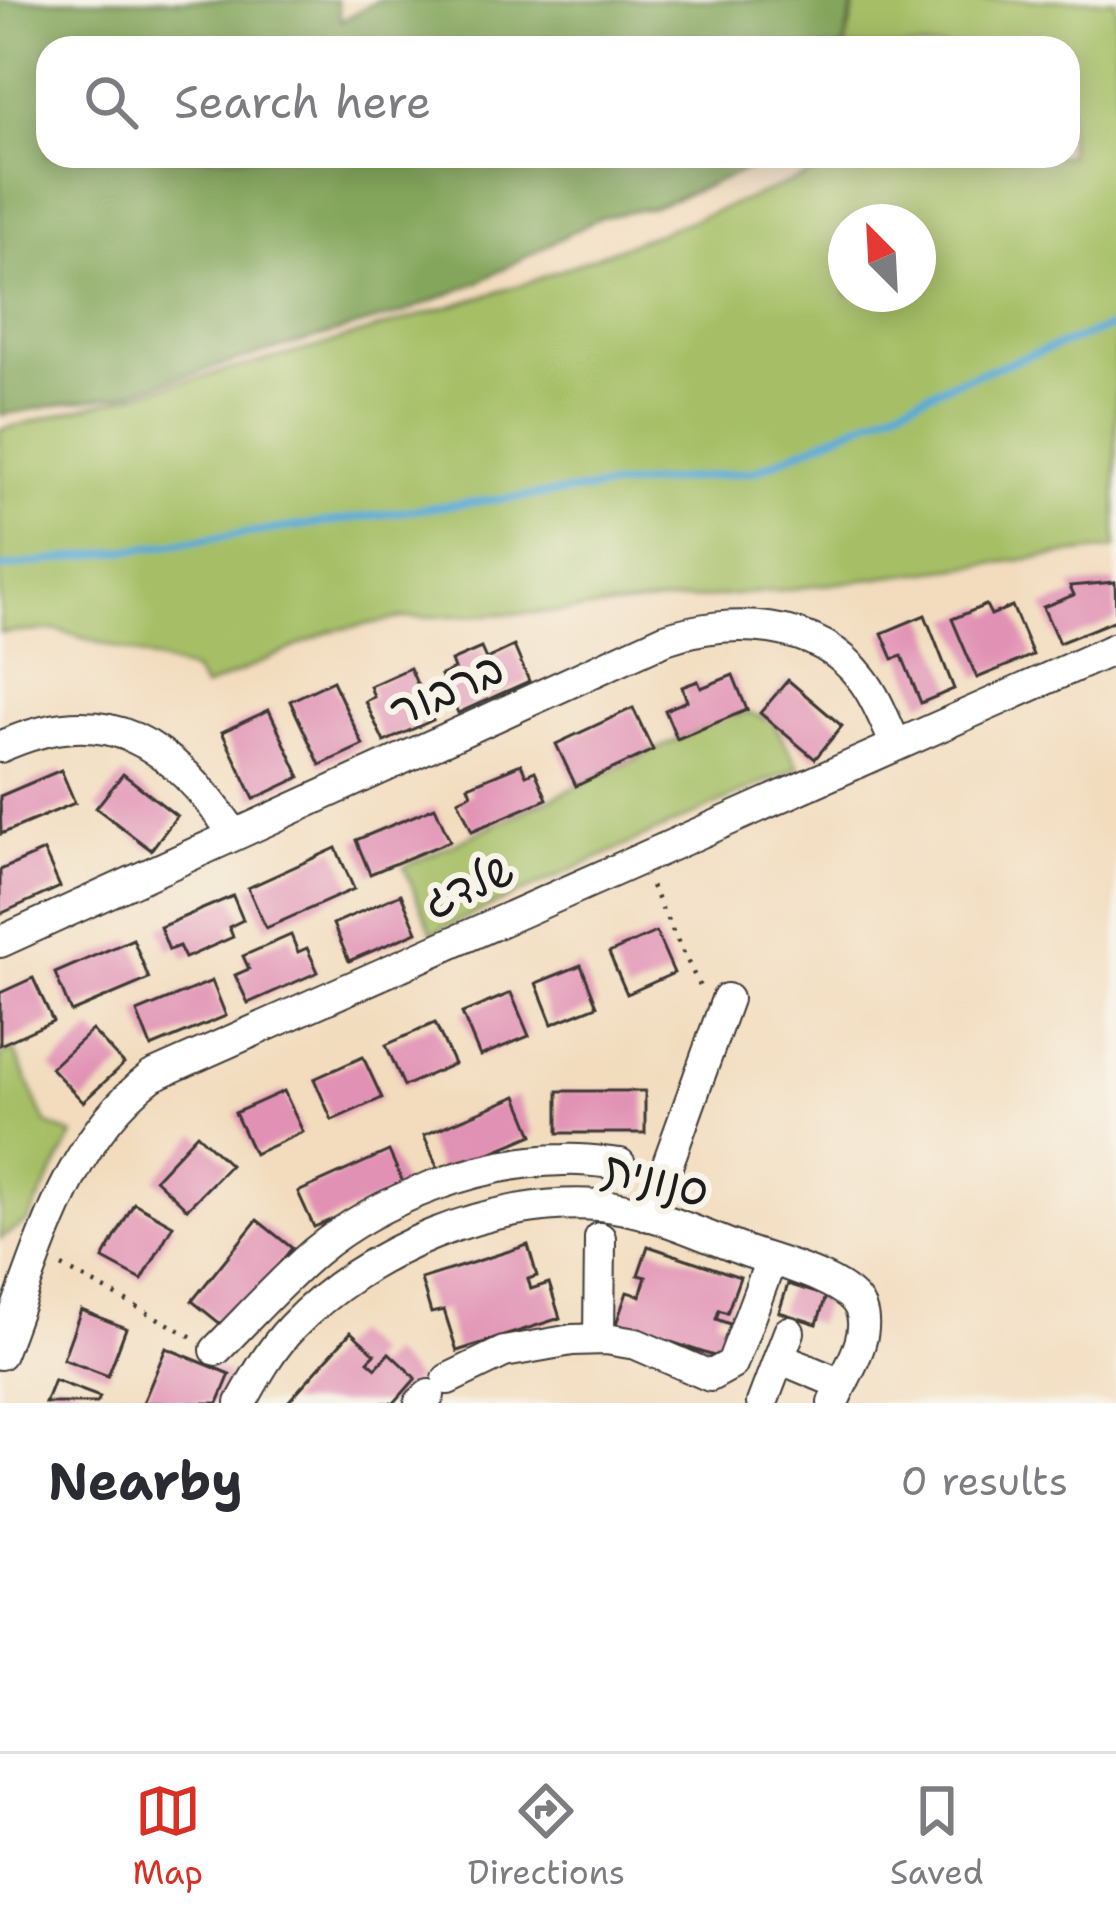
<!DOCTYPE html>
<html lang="en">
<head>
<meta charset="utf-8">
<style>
  :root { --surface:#fff; --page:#f2f2f3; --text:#2b2b33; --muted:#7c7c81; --line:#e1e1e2; --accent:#d93025 }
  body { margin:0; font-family:"Shantell Sans","Playpen Sans Hebrew",sans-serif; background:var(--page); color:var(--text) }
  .compass { position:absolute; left:828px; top:204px; width:108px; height:108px; border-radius:50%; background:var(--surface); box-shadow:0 6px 30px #0003; rotate:336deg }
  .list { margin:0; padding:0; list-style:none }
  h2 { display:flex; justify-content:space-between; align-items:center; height:156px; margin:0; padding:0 48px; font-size:51px }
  h2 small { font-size:39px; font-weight:400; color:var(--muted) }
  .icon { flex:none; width:66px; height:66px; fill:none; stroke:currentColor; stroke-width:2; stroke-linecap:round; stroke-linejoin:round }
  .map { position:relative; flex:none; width:1116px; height:1403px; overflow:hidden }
  .search { position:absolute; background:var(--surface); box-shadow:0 6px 30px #0003; left:36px; right:36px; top:36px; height:132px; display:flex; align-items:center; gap:30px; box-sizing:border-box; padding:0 42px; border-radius:36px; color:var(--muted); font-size:45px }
  .sheet { height:348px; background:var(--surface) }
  nav { display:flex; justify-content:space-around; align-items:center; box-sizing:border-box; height:168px; border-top:3px solid var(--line); background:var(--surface); font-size:33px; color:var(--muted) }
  nav a { display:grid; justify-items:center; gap:6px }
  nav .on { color:var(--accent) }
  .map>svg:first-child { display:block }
  .green { fill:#a6bf66; stroke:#616e41; stroke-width:3; fill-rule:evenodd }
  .forest { fill:#84a65b; stroke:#50613c; stroke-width:3 }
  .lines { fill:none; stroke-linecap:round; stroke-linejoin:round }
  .stream { stroke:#5aabd5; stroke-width:8 }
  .building { fill:#e192b4 }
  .minor-casing { stroke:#3c3934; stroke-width:34 }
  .path { stroke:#3c3934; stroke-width:4.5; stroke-dasharray:3 9; stroke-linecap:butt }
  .minor { stroke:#fff; stroke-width:30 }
  .labels { text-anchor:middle; stroke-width:12; stroke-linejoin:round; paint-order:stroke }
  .street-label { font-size:45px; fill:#1c1c1c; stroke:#f7f3e8 }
</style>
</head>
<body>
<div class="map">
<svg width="1116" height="1403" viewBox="0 0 1116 1403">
  <rect width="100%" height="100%" fill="#f7f3e8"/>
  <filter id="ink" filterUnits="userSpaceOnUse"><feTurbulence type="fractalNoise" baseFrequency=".00833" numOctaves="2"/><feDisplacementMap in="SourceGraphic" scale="24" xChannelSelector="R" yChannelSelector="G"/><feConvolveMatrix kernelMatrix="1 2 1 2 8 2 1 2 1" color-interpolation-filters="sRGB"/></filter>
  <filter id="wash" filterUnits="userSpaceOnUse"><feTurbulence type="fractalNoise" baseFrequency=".004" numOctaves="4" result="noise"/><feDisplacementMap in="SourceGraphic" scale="48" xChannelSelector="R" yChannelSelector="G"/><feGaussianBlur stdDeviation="2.7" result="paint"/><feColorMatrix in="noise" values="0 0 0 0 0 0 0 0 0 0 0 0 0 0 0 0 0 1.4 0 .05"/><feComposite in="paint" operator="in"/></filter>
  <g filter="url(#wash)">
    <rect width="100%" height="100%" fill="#f2dcbd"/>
    <!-- green -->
    <g class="green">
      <path d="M856,0H1116V548L775,591L559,612L401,618L331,631L204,688L193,671L57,630L0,633V430L317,347L527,283L818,172L822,156H1068V48H845ZM846,222H918V294H846Z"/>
      <polygon points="750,713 772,721 799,767 432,933 404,867 726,717"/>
      <polygon points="14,1050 46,1123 73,1135 28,1221 0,1239 0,1056"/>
    </g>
    <!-- forest -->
    <polygon class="forest" points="0,0 337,0 341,21 378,0 854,0 843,48 48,48 48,156 781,156 654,207 599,218 479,282 403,313 119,395 0,415"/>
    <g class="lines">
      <!-- stream -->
      <polyline class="stream" points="0,568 449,505 755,471 954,382 1116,325"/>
    </g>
    <g id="blocks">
      <!-- building -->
      <g class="building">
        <polygon points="1115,582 1116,620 1059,643 1043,607 1074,595 1070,586"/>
        <polygon points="986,605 991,615 1012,606 1033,655 977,678 952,619"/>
        <polygon points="925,615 954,689 921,703 902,656 893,659 882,633"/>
        <polygon points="514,646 529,681 458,713 441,675 454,669 451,661 481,648 486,659"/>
        <polygon points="410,668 433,720 384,742 365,701 374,697 370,686"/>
        <polygon points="733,675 747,710 677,739 665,710 687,701 682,687 698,681 701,688"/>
        <polygon points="788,680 842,726 815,759 760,713"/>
        <polygon points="333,681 363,745 320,765 290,701"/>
        <polygon points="633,708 653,750 576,786 556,744"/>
        <polygon points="269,710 300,777 254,799 222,732"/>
        <polygon points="521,764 526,775 535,771 547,799 472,831 458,800 471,794 468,786"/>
        <polygon points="61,770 75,803 1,834 0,796"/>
        <polygon points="123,774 177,816 151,850 96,808"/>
        <polygon points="435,807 450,841 370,874 356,840"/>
        <polygon points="336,848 354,889 266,928 248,888"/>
        <polygon points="44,851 60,887 0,914 0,870"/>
        <polygon points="401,894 417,932 349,961 333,924"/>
        <polygon points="233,896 243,920 229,927 233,937 185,958 179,946 169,950 160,927"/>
        <polygon points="656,932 674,973 627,994 609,953"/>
        <polygon points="291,935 298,952 307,948 318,972 248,1003 235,975 249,969 243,956"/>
        <polygon points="133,939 149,979 71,1012 55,973"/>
        <polygon points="581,965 597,1006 552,1024 536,983"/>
        <polygon points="33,978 53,1021 0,1045 0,993"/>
        <polygon points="212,981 226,1016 151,1047 137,1012"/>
        <polygon points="511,993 529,1036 480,1056 462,1013"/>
        <polygon points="435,1023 454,1064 404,1086 386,1045"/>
        <polygon points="92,1030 124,1064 83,1102 51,1068"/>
        <polygon points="363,1057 382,1098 332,1120 314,1079"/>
        <polygon points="284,1091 303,1132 254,1154 235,1113"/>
        <rect x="558" y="1091" width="87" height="42"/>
        <polygon points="517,1096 533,1135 440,1174 424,1135"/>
        <polygon points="197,1134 230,1165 187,1209 155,1179"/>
        <polygon points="389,1151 405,1187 314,1227 298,1192"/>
        <polygon points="134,1203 173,1225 142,1280 103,1259"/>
        <polygon points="257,1220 292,1248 228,1330 192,1301"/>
        <polygon points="528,1245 537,1276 528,1279 531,1289 549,1283 560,1318 457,1351 444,1310 431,1313 421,1279"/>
        <polygon points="648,1246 740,1277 727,1313 719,1310 716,1319 735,1326 723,1359 616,1324 627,1292 640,1296 646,1277 638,1275"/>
        <polygon points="788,1284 826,1296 817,1324 779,1312"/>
        <polygon points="81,1310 126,1328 108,1376 63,1359"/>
        <polygon points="351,1332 375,1354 368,1361 376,1368 389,1353 416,1378 394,1403 287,1403"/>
        <polygon points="166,1348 230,1374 218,1403 143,1403"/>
        <polygon points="54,1380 100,1397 97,1403 45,1403"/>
      </g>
    </g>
  </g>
  <g filter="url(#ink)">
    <use href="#blocks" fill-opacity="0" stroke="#3c3934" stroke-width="3"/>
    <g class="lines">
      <defs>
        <g id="minor">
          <path d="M0,747C110,697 172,745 234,834"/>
          <path d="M0,942L665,639C729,617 817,619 862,679C877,698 886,724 896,745"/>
          <polyline points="649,1216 727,999"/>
          <polyline points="599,1339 600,1238"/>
          <path d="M216,1350C249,1317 280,1282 315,1252C380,1198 480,1161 564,1160C583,1159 602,1162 620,1164"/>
          <path d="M0,1354C38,1257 65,1142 152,1076L1116,648"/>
          <polyline points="779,1358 841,1384"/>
          <polyline points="448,1379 504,1352 572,1340 606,1339 636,1344 710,1376 732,1364 771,1260"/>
          <path d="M241,1403C256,1376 270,1350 292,1327C365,1250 494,1197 599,1205C649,1209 701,1235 748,1252C777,1262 848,1280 860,1308C873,1338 843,1376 833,1403"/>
          <polyline points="420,1403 429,1395"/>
          <polyline points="762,1403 789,1332"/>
        </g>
      </defs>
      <!-- minor casing -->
      <use href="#minor" class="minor-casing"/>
      <!-- path -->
      <g class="path">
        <polyline points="651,886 701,989"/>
        <polyline points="62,1266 194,1338"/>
      </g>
      <!-- minor -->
      <use href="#minor" class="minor"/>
    </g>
  </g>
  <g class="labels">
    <!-- street labels -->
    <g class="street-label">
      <text transform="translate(446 689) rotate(-24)" y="16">ברבור</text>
      <text transform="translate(468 885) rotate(-24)" y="16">שלדג</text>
      <text transform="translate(656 1179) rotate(14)" y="16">סנונית</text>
    </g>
  </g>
</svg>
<svg class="compass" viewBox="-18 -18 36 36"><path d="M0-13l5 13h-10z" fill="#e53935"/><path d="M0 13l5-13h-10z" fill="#7c7c81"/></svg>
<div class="search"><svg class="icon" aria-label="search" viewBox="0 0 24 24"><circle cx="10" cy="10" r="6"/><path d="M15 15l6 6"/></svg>Search here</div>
</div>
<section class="sheet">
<h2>Nearby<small>0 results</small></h2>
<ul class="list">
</ul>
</section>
<nav>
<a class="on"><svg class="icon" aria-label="map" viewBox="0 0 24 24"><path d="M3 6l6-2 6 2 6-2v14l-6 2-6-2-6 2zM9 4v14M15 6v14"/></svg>Map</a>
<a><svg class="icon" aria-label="directions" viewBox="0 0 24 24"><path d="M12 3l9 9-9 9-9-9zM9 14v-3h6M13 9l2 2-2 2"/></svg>Directions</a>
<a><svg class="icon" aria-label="saved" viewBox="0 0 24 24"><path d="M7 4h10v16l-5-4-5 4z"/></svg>Saved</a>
</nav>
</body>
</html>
